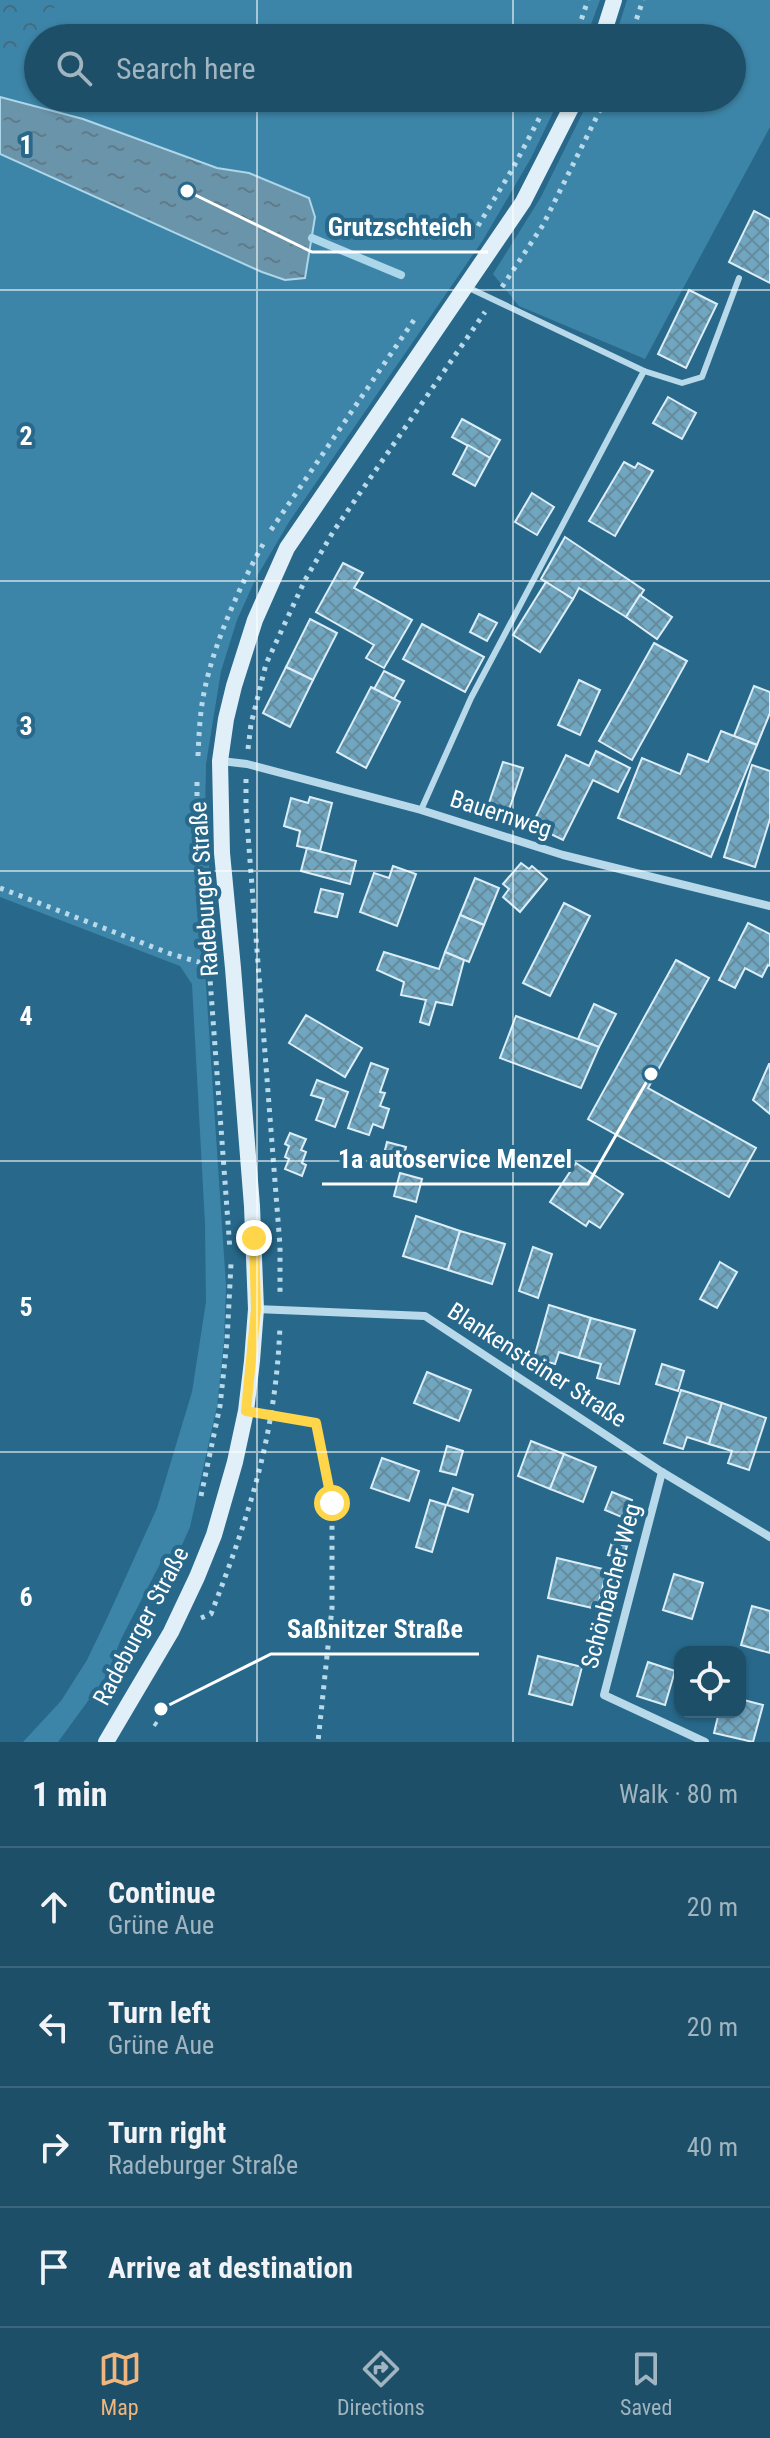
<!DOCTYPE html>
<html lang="en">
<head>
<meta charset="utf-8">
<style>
  :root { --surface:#1e4f68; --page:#26566e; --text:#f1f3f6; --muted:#a1b5c0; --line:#3c667c; --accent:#f1b67d }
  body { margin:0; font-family:"Roboto Condensed",sans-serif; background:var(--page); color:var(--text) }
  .controls { position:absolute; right:24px; bottom:24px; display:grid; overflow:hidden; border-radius:16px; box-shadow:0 2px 6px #0004 }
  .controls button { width:72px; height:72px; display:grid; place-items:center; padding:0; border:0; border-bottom:2px solid var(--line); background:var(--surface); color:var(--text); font:40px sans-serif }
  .stop { position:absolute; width:24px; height:24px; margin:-18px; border:6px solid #ffd54a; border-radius:50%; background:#fff }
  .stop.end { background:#ffd54a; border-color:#fff; box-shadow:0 2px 8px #0008 }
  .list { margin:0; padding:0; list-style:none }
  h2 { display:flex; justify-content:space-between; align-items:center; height:104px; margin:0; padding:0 32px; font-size:34px }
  h2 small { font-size:26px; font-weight:400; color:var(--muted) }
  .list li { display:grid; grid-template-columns:52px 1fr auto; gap:24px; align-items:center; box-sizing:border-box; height:120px; padding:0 32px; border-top:2px solid var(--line) }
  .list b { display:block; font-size:30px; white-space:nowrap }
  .list p { margin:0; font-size:26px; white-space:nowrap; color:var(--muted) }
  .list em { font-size:26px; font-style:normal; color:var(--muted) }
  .icon { flex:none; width:44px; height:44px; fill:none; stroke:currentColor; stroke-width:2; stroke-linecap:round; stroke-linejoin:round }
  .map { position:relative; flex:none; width:770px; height:1742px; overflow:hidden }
  .search { position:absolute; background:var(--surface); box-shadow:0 2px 6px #0004; left:24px; right:24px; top:24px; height:88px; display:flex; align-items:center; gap:20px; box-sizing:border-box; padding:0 28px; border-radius:44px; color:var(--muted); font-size:30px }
  .sheet { height:584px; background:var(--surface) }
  nav { display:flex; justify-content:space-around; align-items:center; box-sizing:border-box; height:112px; border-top:2px solid var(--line); background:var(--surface); font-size:22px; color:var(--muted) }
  nav a { display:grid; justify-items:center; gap:4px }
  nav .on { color:var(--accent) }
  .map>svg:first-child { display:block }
  .green { fill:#3d85a8 }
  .forest { fill:url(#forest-crowns) }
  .water { fill:url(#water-ripples); stroke:#acd6ea; stroke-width:2 }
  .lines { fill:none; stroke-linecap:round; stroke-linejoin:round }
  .stream { stroke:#acd6ea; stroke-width:8 }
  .building { fill:url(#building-cross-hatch); stroke:#dbeef8; stroke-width:2 }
  .path { stroke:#b7d9ea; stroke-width:5; stroke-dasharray:4 6; stroke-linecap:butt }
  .service { stroke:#b7d9ea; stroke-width:6 }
  .minor { stroke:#b7d9ea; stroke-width:8 }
  .secondary { stroke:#e1f0f8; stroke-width:16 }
  .route { stroke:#ffd54a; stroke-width:10 }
  .grid { fill:none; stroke:#fff; stroke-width:2; stroke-opacity:0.55 }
  .labels { text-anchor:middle; stroke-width:8; stroke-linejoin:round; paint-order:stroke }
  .street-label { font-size:24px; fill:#fff; stroke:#28698b }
  .grid-label { font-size:26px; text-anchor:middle; font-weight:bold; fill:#fff; stroke:#28698b; stroke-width:8; stroke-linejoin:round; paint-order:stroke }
  .leader { fill:none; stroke:#fff; stroke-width:3 }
  .callout-dot { fill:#fff; stroke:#28698b; stroke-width:3 }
  .callout-label { font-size:26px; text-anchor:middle; font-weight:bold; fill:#fff; stroke:#28698b; stroke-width:8; stroke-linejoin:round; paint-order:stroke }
</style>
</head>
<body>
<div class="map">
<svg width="770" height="1742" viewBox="0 0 770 1742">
  <defs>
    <pattern id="forest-crowns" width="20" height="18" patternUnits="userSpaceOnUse" patternTransform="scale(2)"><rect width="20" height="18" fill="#3d85a8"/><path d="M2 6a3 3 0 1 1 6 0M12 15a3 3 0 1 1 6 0" fill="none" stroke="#446b7f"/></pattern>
    <pattern id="water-ripples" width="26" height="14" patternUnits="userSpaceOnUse" patternTransform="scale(2)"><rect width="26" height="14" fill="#6a94aa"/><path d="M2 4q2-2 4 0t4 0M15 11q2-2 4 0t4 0" fill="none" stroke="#607b89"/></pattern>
    <pattern id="building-cross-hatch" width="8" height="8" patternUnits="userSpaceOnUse" patternTransform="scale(2)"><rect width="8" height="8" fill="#70a6c0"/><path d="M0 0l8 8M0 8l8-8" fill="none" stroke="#658b9d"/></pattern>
  </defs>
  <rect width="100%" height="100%" fill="#28698b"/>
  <!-- green -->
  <g class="green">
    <polygon points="0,0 600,0 586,38 38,38 38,98 560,98 531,158 483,240 289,522 256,578 237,620 221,671 206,764 205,818 218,973 205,971 226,1286 224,1341 217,1406 190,1527 173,1565 162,1560 121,1639 107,1675 58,1742 23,1742 61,1701 87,1660 109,1614 157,1508 192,1392 206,1302 205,1224 192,984 180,966 0,897"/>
    <polygon points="627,0 770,0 770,127 645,359 519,306 493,274 541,197 590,98 732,98 732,38 615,38"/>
  </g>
  <!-- forest -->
  <polygon class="forest" points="0,0 58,0 40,38 38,38 37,46 0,48"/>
  <!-- water -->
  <polygon class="water" points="0,97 83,119 217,168 249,173 309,198 315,217 305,278 285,280 262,272 0,154"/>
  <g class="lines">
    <!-- stream -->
    <polyline class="stream" points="312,238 401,275"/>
  </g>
  <!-- building -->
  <g class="building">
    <polygon points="754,211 770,219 770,283 729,262"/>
    <polygon points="689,290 717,304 686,368 658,354"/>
    <polygon points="668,397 696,413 682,439 653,423"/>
    <polygon points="462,419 500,440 490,458 452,437"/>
    <polygon points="468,445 490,458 475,486 453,474"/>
    <polygon points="624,462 635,468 638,463 653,471 615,536 589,521"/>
    <polygon points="532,493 554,507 537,535 515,522"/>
    <polygon points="565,537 644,590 626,617 579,588 573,599 541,579"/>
    <polygon points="343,563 363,573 354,588 412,620 384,668 366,658 374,645 316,612"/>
    <polygon points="546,582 573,599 540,652 513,635"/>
    <polygon points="640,595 672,617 657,639 626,617"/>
    <polygon points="479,614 497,623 487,641 470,632"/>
    <polygon points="310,619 337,633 313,680 286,667"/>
    <polygon points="422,624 484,657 465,692 403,659"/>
    <polygon points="654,643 687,661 632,760 599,741"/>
    <polygon points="286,667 313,680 290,727 263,713"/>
    <polygon points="384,671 404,681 394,699 374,689"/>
    <polygon points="579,680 600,690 580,735 558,725"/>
    <polygon points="754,686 770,692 770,713 757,745 734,736"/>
    <polygon points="371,687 400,702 366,768 337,752"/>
    <polygon points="721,731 757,745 711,857 618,818 642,758 680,774 688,754 708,762"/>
    <polygon points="596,751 630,768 618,792 593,780 563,840 532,825 566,755 589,766"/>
    <polygon points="503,762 523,768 509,810 489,803"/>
    <polygon points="752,765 770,771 770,819 755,867 724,857"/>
    <polygon points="310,797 332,803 320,851 297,846 300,831 284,826 291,798 308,803"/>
    <polygon points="307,848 356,861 350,884 301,871"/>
    <polygon points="521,863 529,869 532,866 547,879 520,912 503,897 509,889 503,884"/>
    <polygon points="393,866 416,874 397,926 360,912 374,873 389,878"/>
    <polygon points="475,878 499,888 484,925 460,915"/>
    <polygon points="321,889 343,894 337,917 315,912"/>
    <polygon points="564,903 590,916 550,996 523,983"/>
    <polygon points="460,915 484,925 469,962 445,952"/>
    <polygon points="748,923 770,934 770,966 768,965 762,977 745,968 735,988 719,980"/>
    <polygon points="384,952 439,969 445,952 464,960 452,1005 436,1002 429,1025 420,1022 426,1000 401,995 404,982 377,970"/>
    <polygon points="676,960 709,978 648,1088 756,1148 729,1197 588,1119"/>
    <polygon points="594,1004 616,1014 599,1047 578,1039"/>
    <polygon points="306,1015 362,1048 345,1077 289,1043"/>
    <polygon points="516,1016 599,1047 581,1088 500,1058"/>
    <polygon points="371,1063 388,1069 380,1092 385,1093 380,1106 389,1109 383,1128 373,1124 369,1135 348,1128"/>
    <polygon points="769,1064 770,1064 770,1114 753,1100"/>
    <polygon points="317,1080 348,1092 335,1127 316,1120 324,1099 311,1095"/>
    <polygon points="290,1133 306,1139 301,1150 306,1152 302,1163 306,1165 302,1176 285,1169 289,1159 285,1157 289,1146 285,1144"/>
    <polygon points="387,1142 406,1147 401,1167 382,1162"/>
    <polygon points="576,1163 623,1194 600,1228 589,1221 586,1226 550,1202"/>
    <polygon points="400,1173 422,1179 416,1202 394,1196"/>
    <polygon points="416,1216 460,1231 448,1270 403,1256"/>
    <polygon points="460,1231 505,1244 492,1284 448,1270"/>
    <polygon points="533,1247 552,1254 538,1298 519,1291"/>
    <polygon points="720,1262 737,1272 717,1308 700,1299"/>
    <polygon points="549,1305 591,1318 579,1358 559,1352 555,1364 534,1358"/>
    <polygon points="591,1318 635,1330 619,1384 597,1378 601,1364 579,1358"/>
    <polygon points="662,1364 684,1371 678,1391 656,1384"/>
    <polygon points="427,1372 471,1390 459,1421 414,1403"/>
    <polygon points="681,1390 722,1403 709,1444 687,1437 683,1449 664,1443"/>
    <polygon points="722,1403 766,1418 749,1470 728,1463 732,1451 709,1444"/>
    <polygon points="531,1441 564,1454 550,1489 518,1476"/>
    <polygon points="447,1446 463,1451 456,1475 440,1471"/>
    <polygon points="564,1454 596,1467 583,1502 550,1489"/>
    <polygon points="382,1458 419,1471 409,1501 371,1488"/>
    <polygon points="453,1488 473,1495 468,1512 447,1505"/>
    <polygon points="612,1492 632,1500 624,1518 605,1510"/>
    <polygon points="430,1500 446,1505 432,1552 416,1547"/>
    <polygon points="612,1542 627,1546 623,1559 608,1555"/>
    <polygon points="557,1558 607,1570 597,1609 548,1598"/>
    <polygon points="674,1574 703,1583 692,1619 663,1610"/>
    <polygon points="752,1606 770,1611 770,1653 741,1645"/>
    <polygon points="538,1656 582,1667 572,1705 529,1694"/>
    <polygon points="648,1662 675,1671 665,1705 637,1696"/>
    <polygon points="740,1699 763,1705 753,1742 714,1733 719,1712 740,1712"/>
  </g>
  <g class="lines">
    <!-- path -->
    <g class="path">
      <polyline points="575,38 588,0"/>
      <polyline points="630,38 643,0"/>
      <polyline points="478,226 513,168 542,113"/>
      <polyline points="502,287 543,225 606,98"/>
      <polyline points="271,530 416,317"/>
      <polyline points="248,749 251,724 266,664 305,580 333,532 485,312"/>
      <path d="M198,756C199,733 200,710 205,688C215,640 242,581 266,539"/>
      <polyline points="246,779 246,809 280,1246 280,1295"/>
      <polyline points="197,782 197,848 209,965 230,1250"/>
      <polyline points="0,888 171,954 209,965"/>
      <polyline points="271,1415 316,1423 332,1503 332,1608 318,1742"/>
      <polyline points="201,1496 220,1406 227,1341 231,1264"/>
      <path d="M201,1618L211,1614C250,1514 276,1433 280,1325"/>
      <polyline points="154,1723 157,1725"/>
    </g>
    <!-- service -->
    <g class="service">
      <polyline points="644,371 682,383 702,377 739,278"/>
      <polyline points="421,810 471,698 644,371 467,287"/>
    </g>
    <!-- minor -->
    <g class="minor">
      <polyline points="221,761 247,764 421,810 563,855 770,906"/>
      <polyline points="256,1309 425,1316 662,1472 770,1537"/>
      <polyline points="662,1472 604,1695 705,1742"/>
    </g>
    <!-- secondary -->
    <g class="secondary">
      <polyline points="602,38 614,0"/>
      <polyline points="106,1742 171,1632 197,1577 214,1535 235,1462 246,1411 252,1361 256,1309 252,1206 233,968 222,853 220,761 226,719 234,686 255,620 287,548 523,202 576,98"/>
    </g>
  </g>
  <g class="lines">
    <!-- route -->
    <polyline class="route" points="254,1238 256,1309 246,1411 316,1423 332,1503"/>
  </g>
  <!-- grid -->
  <path class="grid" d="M257,0V38M513,0V38M257,98V1742M513,98V1742M0,290H770M0,581H770M0,871H770M0,1161H770M0,1452H770"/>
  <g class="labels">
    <!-- street labels -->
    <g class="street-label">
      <text transform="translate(501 814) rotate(18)" y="8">Bauernweg</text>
      <text transform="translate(204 889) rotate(-94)" y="8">Radeburger Straße</text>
      <text transform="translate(537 1365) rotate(33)" y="8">Blankensteiner Straße</text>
      <text transform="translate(611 1586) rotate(-75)" y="8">Schönbacher Weg</text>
      <text transform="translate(141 1626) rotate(-62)" y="8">Radeburger Straße</text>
    </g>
  </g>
  <g class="grid-label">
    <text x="26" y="154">1</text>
    <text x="26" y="445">2</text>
    <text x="26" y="735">3</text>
    <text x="26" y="1025">4</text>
    <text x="26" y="1316">5</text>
    <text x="26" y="1606">6</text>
  </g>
  <!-- callouts -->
  <path class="leader" d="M187 191L312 252H488M651 1074L588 1184H322M161 1709L271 1654H479"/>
  <g class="callout-dot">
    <circle cx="187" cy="191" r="8"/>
    <circle cx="651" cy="1074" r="8"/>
    <circle cx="161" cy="1709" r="8"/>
  </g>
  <g class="callout-label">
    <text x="400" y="236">Grutzschteich</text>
    <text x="455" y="1168">1a autoservice Menzel</text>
    <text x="375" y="1638">Saßnitzer Straße</text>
  </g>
</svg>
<div class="controls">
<button><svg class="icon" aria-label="locate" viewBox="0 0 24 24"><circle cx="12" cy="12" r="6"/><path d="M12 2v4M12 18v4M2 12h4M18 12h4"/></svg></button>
</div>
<div class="stop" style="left:332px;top:1503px"></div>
<div class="stop end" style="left:254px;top:1238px"></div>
<div class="search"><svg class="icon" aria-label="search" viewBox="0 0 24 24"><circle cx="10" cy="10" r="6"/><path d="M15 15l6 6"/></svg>Search here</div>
</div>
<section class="sheet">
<h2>1 min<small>Walk · 80 m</small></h2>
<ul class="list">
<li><svg class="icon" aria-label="ahead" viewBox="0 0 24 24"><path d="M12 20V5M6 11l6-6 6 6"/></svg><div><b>Continue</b><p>Grüne Aue</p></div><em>20 m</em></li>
<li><svg class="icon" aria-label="left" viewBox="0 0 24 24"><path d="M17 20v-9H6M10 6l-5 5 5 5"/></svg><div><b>Turn left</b><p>Grüne Aue</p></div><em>20 m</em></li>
<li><svg class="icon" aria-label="right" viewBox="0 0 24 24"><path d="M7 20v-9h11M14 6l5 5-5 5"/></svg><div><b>Turn right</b><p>Radeburger Straße</p></div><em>40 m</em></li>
<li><svg class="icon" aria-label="arrive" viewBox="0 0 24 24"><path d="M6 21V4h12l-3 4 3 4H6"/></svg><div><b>Arrive at destination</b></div></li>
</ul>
</section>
<nav>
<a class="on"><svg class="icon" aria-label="map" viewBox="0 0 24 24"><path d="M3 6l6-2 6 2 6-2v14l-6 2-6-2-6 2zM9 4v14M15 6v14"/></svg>Map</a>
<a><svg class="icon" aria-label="directions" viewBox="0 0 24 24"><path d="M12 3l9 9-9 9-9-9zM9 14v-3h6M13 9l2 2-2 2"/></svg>Directions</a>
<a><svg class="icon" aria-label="saved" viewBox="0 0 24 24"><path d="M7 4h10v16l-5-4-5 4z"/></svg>Saved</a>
</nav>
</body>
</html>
